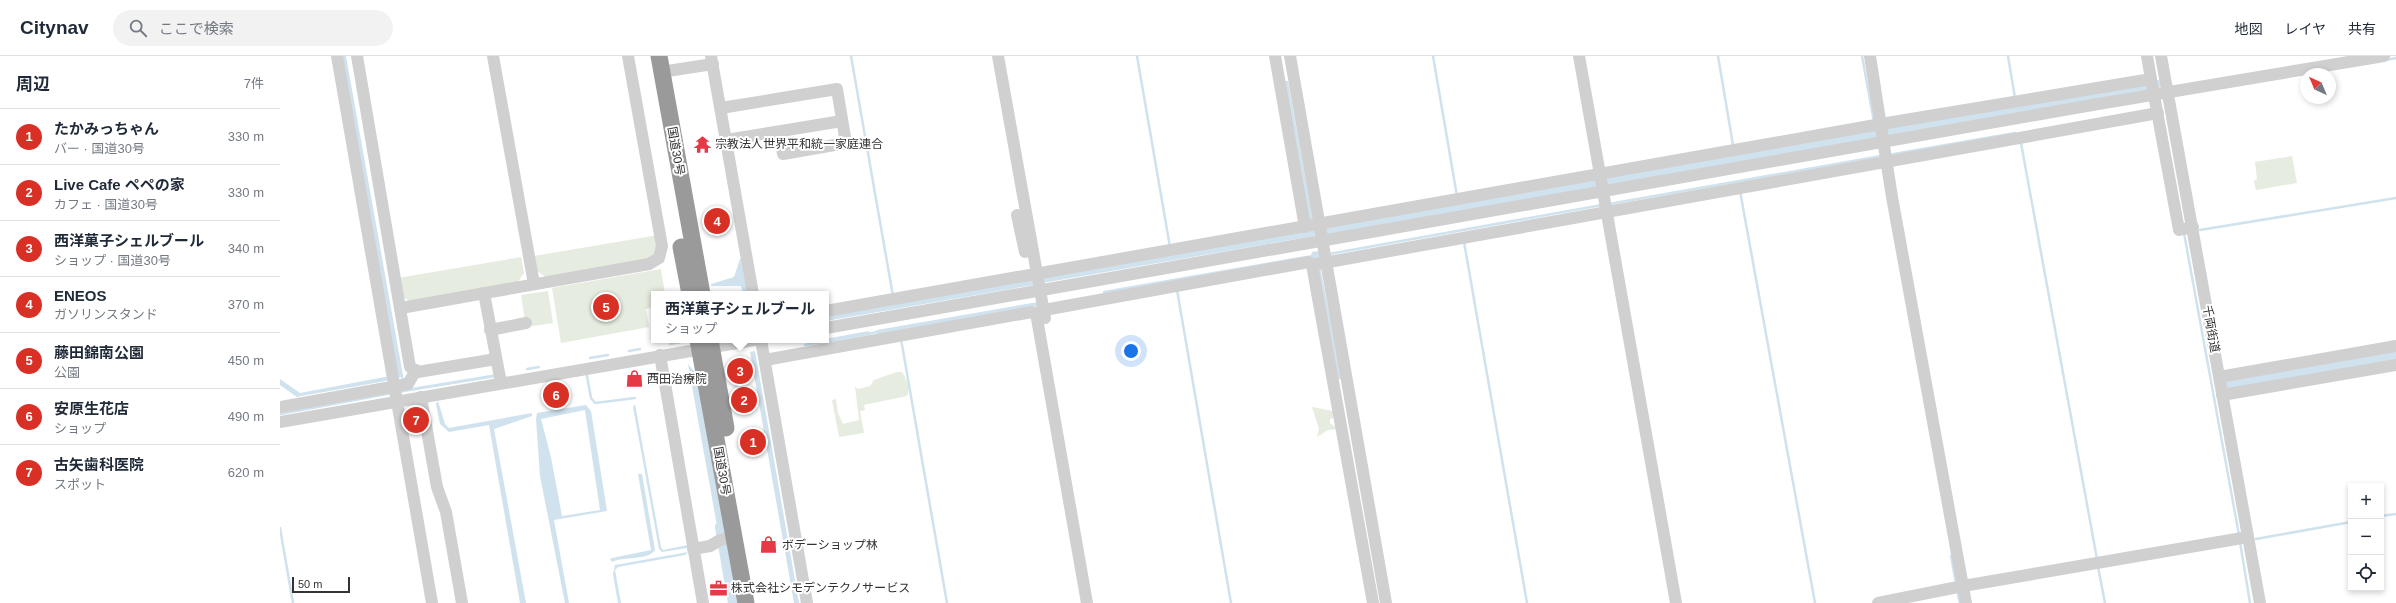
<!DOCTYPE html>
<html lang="ja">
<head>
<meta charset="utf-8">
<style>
  :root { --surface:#fff; --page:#f2f2f3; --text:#1f2937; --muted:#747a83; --line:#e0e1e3; --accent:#d93025 }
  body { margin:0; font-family:Arial,"Noto Sans JP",sans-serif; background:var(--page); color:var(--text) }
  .controls { position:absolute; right:12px; bottom:12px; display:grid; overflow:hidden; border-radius:0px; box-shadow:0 2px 6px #0003 }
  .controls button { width:36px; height:36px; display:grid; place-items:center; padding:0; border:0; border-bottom:1px solid var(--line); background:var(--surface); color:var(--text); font:20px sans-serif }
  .compass { position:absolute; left:2020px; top:12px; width:36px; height:36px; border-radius:50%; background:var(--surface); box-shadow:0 2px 6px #0003; rotate:316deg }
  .scale { position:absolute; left:12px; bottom:10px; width:58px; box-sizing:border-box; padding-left:4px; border:2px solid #333; border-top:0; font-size:11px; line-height:14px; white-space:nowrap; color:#333; -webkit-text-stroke:3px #fff; paint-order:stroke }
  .you { position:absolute; left:851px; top:295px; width:14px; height:14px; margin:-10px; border:3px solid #fff; border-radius:50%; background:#1a73e8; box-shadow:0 0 0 6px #1a73e833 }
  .badge { display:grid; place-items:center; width:26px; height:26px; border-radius:50%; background:var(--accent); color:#fff; font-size:13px; font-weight:700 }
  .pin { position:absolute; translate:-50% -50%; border:2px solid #fff; box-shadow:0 1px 4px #0006 }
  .popup { position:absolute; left:371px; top:235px; width:178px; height:52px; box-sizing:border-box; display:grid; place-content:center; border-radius:0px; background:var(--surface); filter:drop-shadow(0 1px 3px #0005); font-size:13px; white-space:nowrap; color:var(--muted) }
  .popup b { font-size:15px; color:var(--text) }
  .popup::after { content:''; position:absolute; left:50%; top:100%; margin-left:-8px; border:8px solid transparent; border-top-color:var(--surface) }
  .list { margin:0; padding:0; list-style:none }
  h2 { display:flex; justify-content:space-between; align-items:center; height:52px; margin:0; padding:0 16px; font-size:17px }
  h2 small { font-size:13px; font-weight:400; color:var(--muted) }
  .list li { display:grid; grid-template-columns:26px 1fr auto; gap:12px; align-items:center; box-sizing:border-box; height:56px; padding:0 16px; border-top:1px solid var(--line) }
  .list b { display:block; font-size:15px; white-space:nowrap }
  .list p { margin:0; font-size:13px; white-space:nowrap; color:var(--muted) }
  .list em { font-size:13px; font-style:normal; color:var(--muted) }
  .icon { flex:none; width:22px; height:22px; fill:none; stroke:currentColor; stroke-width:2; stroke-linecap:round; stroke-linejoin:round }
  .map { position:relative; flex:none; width:2116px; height:547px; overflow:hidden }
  header { display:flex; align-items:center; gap:24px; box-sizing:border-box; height:56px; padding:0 20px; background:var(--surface); border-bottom:1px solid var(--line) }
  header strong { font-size:19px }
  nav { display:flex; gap:22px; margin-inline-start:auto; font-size:14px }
  .search { width:280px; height:36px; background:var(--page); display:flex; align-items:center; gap:10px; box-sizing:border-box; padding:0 14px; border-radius:22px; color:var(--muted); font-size:15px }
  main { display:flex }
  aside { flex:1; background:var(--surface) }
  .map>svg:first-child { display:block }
  .green { fill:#e6ecdf }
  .water { fill:#cfe2ee; fill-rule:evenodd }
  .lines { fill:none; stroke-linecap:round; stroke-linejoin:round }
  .stream { stroke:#cfe2ee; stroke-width:2.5 }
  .canal { stroke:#cfe2ee; stroke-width:8 }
  .river { stroke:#cfe2ee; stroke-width:14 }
  .minor { stroke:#d0d0d0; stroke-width:12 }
  .highway { stroke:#9a9a9a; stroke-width:17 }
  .labels { text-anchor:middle; stroke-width:4; stroke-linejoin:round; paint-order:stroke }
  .poi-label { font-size:12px; fill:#333; stroke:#fff; text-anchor:start }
  .street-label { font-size:12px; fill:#333; stroke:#fff }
</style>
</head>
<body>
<header>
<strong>Citynav</strong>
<div class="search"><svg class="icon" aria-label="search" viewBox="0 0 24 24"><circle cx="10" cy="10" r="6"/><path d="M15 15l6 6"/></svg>ここで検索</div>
<nav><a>地図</a><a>レイヤ</a><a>共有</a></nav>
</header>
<main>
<aside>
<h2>周辺<small>7件</small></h2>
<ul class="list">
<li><span class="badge">1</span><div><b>たかみっちゃん</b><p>バー · 国道30号</p></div><em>330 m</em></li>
<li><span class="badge">2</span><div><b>Live Cafe ペペの家</b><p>カフェ · 国道30号</p></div><em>330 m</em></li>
<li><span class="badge">3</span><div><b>西洋菓子シェルブール</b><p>ショップ · 国道30号</p></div><em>340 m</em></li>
<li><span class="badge">4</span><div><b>ENEOS</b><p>ガソリンスタンド</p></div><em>370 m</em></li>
<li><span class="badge">5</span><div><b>藤田錦南公園</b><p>公園</p></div><em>450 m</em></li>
<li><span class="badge">6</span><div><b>安原生花店</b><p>ショップ</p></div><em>490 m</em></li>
<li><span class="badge">7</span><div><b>古矢歯科医院</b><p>スポット</p></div><em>620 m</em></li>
</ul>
</aside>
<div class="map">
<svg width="2116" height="547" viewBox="0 0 2116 547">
  <rect width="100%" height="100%" fill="#fff"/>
  <!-- green -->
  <g class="green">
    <polygon points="2012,100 2017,127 1976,134 1974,125 1977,123 1975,106"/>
    <polygon points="378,179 380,194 371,204 267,222 257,215 254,200"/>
    <polygon points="241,201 244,217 237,227 131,246 122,241 118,222"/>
    <polygon points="381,213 385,238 374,238 374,251 366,253 369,271 281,287 272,232"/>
    <polygon points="268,235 273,267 246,271 241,239"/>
    <path d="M617,316H622C626,322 631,333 627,340L584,349L585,354L580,355L584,377L559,381L552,344L556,343L558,357L563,368L579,364L575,330L578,333L590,330L594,324Z"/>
    <polygon points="1032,351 1053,355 1054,362 1050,363 1050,367 1058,373 1048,374 1037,381 1039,373"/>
  </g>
  <!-- water -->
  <g class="water">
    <polygon points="61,0 66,0 124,325 122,325 121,321 116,322"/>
    <polygon points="1004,25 1008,25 1033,165 1029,166"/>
    <polygon points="1034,174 1034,180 762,227 763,221"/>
    <polygon points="1039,195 1040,203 834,236 834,233 1031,199 1032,196"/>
    <polygon points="460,203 461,203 467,238 463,238 461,230 431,230 431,228 454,221"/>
    <polygon points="1040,210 1062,323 1058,323 1036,211"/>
    <polygon points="752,223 754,229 546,265 546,259"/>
    <polygon points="758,246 758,254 755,250 598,278 597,274"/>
    <polygon points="589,275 590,279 535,289 534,285"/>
    <polygon points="475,295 519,547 514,547 470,296"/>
    <polygon points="408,308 419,321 447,480 439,481"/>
    <polygon points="216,318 217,321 119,337 119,334"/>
    <polygon points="110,320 106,325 21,340 17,341 0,329 0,323 20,337"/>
    <polygon points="158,345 165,368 169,372 252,357 252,360 214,373 246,547 240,547 209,369 169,376 160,368 156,348"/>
    <polygon points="355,348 381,491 383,494 408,489 407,492 382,496 379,493 353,351"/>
    <path d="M306,349L311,355L327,455L274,464L289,547H285L260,420L256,363L257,357ZM305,354L320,454L282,460L271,401L261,363Z"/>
    <path d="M358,418H362L375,494C367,505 344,500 332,506L330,503L332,502L371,494Z"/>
    <polygon points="408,496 405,499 338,511 335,514 341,547 338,547 333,518 335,509"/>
  </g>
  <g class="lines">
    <!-- stream -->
    <g class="stream">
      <polyline points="571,0 613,240"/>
      <polyline points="857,0 890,191"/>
      <polyline points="1153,0 1177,140"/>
      <polyline points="1438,0 1453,89"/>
      <polyline points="1582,0 1594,66"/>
      <polyline points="1728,0 1735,42"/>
      <polyline points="2106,4 2116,2"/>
      <polyline points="1595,74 1596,78"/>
      <polyline points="1741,87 1817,503"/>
      <polyline points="1608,99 1735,77"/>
      <polyline points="1460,135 1535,547"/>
      <polyline points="1329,148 1601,100"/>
      <polyline points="1920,174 2116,142"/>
      <polyline points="1904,177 1959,479"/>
      <polyline points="1184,186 1247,547"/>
      <polyline points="1049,198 1322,149"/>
      <polyline points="897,234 951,547"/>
      <polyline points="824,236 837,234"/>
      <polyline points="588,278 601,275"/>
      <polyline points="621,283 667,547"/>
      <polyline points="390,288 401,286"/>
      <polyline points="525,289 536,287"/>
      <polyline points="349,295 360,293"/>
      <polyline points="310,302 328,299"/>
      <polyline points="247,313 259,311"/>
      <polyline points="307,320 311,342 315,347 355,342"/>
      <polyline points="0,358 112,337"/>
      <polyline points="2101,460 2116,458"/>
      <polyline points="0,472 13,547"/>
      <polyline points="1976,483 2071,466"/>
      <polyline points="1960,486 1970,547"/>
      <polyline points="1671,500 1676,527"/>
      <polyline points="1818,511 1825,547"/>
      <polyline points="1677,534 1680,547"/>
    </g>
    <!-- canal -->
    <polyline class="canal" points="1037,176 1877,28"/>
    <!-- river -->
    <g class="river">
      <polyline points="1948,330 2116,300"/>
      <polyline points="442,471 455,547"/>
    </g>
    <!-- minor -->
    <g class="minor">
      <polyline points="57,0 152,547"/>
      <polyline points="77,0 130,311 138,316 216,303"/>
      <polyline points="213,0 254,228"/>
      <polyline points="431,0 473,238"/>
      <polyline points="718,0 765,262"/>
      <polyline points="995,0 1025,171"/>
      <polyline points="1010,0 1106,547"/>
      <polyline points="1299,0 1396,547"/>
      <polyline points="1590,0 1612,141 1686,547"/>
      <polyline points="1867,0 1871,23"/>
      <polyline points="1881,0 1980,547"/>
      <polyline points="381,16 433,8"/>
      <polyline points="441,52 557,33 566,87 503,98 499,76"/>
      <polyline points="446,84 562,65"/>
      <polyline points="737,159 745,196"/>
      <polyline points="1032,209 1878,57"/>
      <polyline points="204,237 221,327"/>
      <polyline points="121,252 369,208 379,202 382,190 348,0"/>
      <polyline points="764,254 1029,206 1032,209 1093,547"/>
      <polyline points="546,255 1601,68 1871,23 1899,174 1913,171"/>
      <polyline points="546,272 1818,48 2104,0"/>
      <polyline points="210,274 246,267"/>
      <polyline points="481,284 527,547"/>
      <polyline points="380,299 423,547"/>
      <polyline points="485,304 752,256 756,257 807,547"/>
      <polyline points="1939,321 2116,290"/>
      <polyline points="1942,339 2116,309"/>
      <polyline points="141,341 157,431 166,456 182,547"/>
      <polyline points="0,351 128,328 136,314"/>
      <polyline points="0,366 474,284"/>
      <polyline points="413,493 430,490 440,484 454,481"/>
      <polyline points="1598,547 1683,530 1968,481"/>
    </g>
    <!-- highway -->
    <g class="highway">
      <polyline points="379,0 422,238"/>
      <polyline points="401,191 410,238"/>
      <polyline points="418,284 466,547"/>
      <polyline points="430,284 446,372"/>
    </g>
  </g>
  <!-- icons -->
  <defs>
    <symbol id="temple-bare" viewBox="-9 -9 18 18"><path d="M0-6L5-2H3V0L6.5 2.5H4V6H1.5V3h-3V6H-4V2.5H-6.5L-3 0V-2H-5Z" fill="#e63946" stroke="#fff" stroke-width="2.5" paint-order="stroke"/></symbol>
    <symbol id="shop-bare" viewBox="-9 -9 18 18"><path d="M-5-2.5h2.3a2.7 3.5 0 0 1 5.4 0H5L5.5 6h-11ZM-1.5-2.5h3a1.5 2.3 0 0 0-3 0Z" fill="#e63946" stroke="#fff" stroke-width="2.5" paint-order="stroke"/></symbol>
    <symbol id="office-bare" viewBox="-9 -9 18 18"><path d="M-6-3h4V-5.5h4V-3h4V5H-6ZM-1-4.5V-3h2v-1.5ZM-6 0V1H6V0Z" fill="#e63946" stroke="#fff" stroke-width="2.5" paint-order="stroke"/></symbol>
  </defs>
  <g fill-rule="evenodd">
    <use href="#temple-bare" x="410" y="76" width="25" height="25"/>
    <use href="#shop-bare" x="342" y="310" width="25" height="25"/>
    <use href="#shop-bare" x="476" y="476" width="25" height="25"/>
    <use href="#office-bare" x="426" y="520" width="25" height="25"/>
  </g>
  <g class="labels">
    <!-- poi labels -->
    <g class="poi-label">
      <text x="435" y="92">宗教法人世界平和統一家庭連合</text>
      <text x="367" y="327">西田治療院</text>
      <text x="502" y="493">ボデーショップ林</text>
      <text x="451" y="536">株式会社シモデンテクノサービス</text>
    </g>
    <!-- street labels -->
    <g class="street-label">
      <text transform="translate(396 95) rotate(80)" y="4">国道30号</text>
      <text transform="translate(1931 273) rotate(80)" y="4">千両街道</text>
      <text transform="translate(442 415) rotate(80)" y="4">国道30号</text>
    </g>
  </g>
</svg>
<div class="controls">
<button>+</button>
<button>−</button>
<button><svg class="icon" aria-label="locate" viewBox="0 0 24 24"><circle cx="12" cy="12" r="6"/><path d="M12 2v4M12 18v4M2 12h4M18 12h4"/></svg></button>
</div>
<svg class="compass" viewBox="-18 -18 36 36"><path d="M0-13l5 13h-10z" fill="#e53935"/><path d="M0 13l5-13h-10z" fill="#747a83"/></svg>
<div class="scale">50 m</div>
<div class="you"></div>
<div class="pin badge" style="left:473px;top:386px">1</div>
<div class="pin badge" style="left:464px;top:344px">2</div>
<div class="pin badge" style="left:460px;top:315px">3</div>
<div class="popup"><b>西洋菓子シェルブール</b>ショップ</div>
<div class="pin badge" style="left:437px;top:165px">4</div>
<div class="pin badge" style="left:326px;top:251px">5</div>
<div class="pin badge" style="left:276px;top:339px">6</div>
<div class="pin badge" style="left:136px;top:364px">7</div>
</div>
</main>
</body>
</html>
